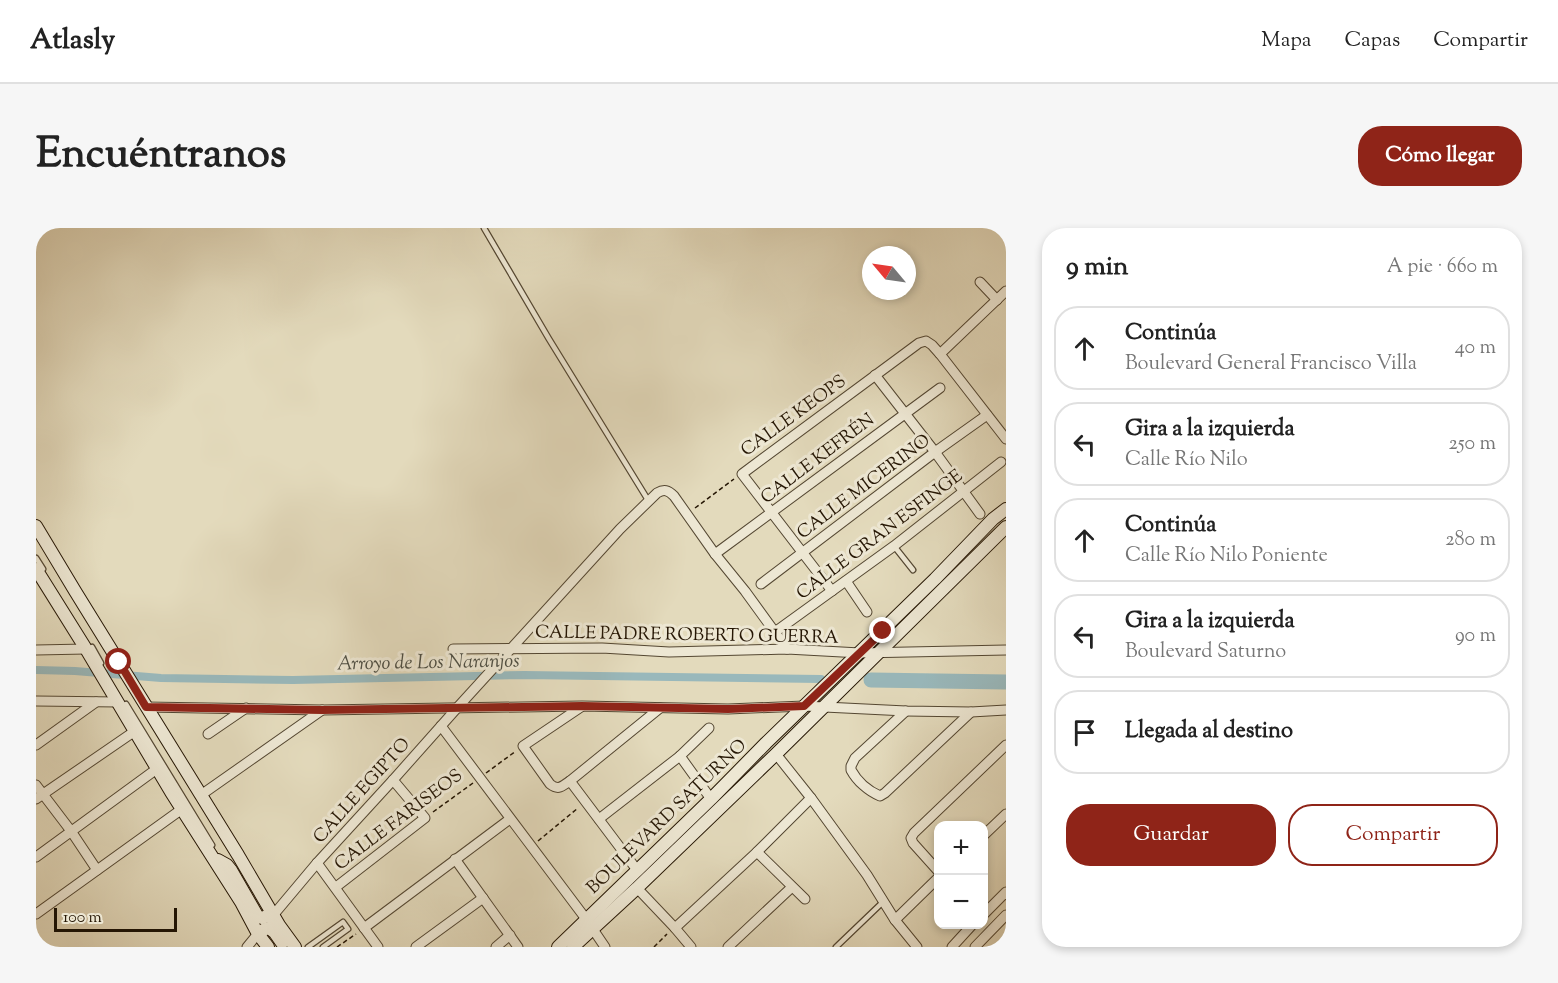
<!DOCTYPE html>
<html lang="es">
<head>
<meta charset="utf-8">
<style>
  :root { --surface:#fff; --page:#f6f6f6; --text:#222; --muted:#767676; --line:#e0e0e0; --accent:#8f2418 }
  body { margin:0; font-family:"Sorts Mill Goudy",serif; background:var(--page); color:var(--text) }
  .controls { position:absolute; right:18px; bottom:18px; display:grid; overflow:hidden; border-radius:12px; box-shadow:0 3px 9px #0003 }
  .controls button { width:54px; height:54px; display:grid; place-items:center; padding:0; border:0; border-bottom:2px solid var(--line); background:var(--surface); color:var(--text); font:30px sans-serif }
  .compass { position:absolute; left:826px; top:18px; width:54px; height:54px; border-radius:50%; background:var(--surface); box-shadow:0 3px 9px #0003; rotate:299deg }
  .scale { position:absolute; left:18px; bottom:15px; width:123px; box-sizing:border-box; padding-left:6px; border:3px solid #251604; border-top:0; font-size:16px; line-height:21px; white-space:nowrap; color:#251604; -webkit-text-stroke:4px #ede7d3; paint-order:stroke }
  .stop { position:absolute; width:18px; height:18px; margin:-14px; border:4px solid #8f2418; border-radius:50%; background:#fff }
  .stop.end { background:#8f2418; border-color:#fff; box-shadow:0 2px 6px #0008 }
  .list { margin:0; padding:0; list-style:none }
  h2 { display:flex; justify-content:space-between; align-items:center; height:78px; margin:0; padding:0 24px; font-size:26px }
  h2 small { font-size:20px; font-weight:400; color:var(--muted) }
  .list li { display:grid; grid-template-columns:39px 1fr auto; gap:18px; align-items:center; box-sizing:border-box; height:84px; margin:0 12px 12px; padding:0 12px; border:2px solid var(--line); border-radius:24px }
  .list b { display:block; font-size:22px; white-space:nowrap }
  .list p { margin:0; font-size:20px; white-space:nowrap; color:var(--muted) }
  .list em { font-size:20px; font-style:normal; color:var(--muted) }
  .actions { display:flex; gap:12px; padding:18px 24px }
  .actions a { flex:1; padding:14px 0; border:2px solid var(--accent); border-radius:24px; text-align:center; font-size:21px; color:var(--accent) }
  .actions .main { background:var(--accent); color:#fff }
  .icon { flex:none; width:33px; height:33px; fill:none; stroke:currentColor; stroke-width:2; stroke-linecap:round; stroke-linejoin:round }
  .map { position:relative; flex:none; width:970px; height:719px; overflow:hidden; border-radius:24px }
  header { display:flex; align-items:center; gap:36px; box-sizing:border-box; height:84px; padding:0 30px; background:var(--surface); border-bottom:2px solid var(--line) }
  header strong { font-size:28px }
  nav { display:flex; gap:33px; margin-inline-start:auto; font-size:21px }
  .intro { display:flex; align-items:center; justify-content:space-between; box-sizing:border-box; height:144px; padding:0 36px }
  h1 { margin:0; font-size:42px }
  .button { padding:15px 27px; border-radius:24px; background:var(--accent); color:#fff; font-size:21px; font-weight:700 }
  main { display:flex; gap:36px; padding:0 36px }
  aside { flex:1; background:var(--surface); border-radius:24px; box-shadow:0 3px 9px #0003 }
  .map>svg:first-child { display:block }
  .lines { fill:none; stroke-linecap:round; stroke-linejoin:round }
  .canal { stroke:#99b8bb; stroke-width:8 }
  .river { stroke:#99b8bb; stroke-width:15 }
  .lane-casing { stroke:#544732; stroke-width:7 }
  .street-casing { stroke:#544732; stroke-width:11 }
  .secondary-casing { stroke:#251604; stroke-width:14 }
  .path { stroke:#251604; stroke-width:1.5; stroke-dasharray:4.5 3; stroke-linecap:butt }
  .lane { stroke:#ede7d3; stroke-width:4.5 }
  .street { stroke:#ede7d3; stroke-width:9 }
  .secondary { stroke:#ede7d3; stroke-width:12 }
  .route { stroke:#8f2418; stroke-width:8 }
  .labels { text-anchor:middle; stroke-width:6; stroke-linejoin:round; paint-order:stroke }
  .street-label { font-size:18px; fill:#251604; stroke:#ede7d3 }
  .water-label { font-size:20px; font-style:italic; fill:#4e4f44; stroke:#ede7d3 }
</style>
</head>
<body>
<header>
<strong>Atlasly</strong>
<nav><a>Mapa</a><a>Capas</a><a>Compartir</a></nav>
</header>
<div class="intro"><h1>Encuéntranos</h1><a class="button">Cómo llegar</a></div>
<main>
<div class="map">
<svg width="970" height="719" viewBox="0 0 970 719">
  <rect width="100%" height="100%" fill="#e3dabc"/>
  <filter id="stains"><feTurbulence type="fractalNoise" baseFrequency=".00333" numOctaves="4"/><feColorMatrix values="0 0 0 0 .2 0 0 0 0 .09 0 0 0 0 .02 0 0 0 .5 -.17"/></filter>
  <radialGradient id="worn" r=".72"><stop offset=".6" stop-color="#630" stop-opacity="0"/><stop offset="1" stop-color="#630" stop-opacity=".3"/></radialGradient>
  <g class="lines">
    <!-- canal -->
    <polyline class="canal" points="0,442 39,443 125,450 257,452 488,447 785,451"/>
    <!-- river -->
    <polyline class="river" points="835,452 970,454"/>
    <defs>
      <g id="lane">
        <polyline points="448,0 513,111 612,272"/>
        <polyline points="858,318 877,342"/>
        <polyline points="0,330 7,341"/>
        <polyline points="56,419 65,435"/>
        <polyline points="90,476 176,617"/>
        <polyline points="272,719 307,694 312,701 287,719"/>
        <polyline points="800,719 848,673"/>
      </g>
      <g id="street">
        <polyline points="944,54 961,72"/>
        <polyline points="904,126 970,63"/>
        <polyline points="839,147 899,224 944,286"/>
        <polyline points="679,326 904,160"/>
        <polyline points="810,353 831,384"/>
        <polyline points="725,356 899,224 951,187"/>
        <polyline points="796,363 706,246 883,115 890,113 896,117 904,126 970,211"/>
        <polyline points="739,404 858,318 965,234"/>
        <polyline points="417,421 566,420 633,424 751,421 824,425 970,422"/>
        <polyline points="0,422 50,421"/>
        <polyline points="0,473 82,474"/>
        <polyline points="110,479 286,482 546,478 692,481 768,478 870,483 935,484 970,482"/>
        <path d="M545,479L487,518L514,556C523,563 526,558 534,553L624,480"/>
        <path d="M870,483L819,530L815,538V542C821,553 832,563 844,568L849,565L935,484"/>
        <polyline points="405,498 550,691 569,719"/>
        <polyline points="172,506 210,480"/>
        <polyline points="0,517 60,474"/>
        <polyline points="740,526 775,570 831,647 859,692 881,719"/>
        <polyline points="644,528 675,571"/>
        <polyline points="534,553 601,642"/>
        <polyline points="0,557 35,603 61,642"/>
        <polyline points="165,567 286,482"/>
        <polyline points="0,571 99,503"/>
        <polyline points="563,591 644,528 673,500"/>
        <polyline points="948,607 970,586"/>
        <polyline points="721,624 769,671"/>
        <polyline points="0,629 122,540"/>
        <polyline points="419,631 482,719"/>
        <polyline points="281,635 342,719"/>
        <polyline points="903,644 877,615 875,610 878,605 970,517"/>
        <polyline points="300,659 389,590 357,552"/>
        <polyline points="601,660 639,700 655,719"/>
        <polyline points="0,686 146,581"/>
        <polyline points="948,686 970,664"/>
        <path d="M234,691L281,635L357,552L421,480L584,301L621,265C628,261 632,262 638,268L679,326L709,363L751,421"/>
        <polyline points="859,692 903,649"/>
        <polyline points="328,700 474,591"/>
        <polyline points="639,700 721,624 775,570"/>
        <polyline points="211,719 225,702"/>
        <polyline points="380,719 447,670"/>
        <polyline points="460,719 474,707"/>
        <polyline points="692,719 756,659"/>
        <polyline points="916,719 937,696"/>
        <polyline points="939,719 970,687"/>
      </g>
      <g id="secondary">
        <polyline points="0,298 39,363 202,627 243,697 259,719"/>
        <polyline points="0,341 50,421 135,564 205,674 222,706 232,719"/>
        <polyline points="182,632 191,637 195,642 222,689 226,690 237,686"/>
        <polyline points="222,706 229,701 233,700 239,705 246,715"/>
        <polyline points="522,719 675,571 730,515 899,351 957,291 970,281"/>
        <polyline points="537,719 601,660 740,526 970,299"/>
      </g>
    </defs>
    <!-- lane casing -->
    <use href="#lane" class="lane-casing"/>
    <!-- street casing -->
    <use href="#street" class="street-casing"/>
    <!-- secondary casing -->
    <use href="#secondary" class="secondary-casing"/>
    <!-- path -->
    <g class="path">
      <polyline points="659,280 698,251"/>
      <polyline points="450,545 480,523"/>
      <polyline points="397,584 437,555"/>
      <polyline points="502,613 542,580"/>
      <polyline points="301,719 320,706"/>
      <polyline points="618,719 631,706"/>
    </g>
    <!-- lane -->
    <use href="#lane" class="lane"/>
    <!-- street -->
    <use href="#street" class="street"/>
    <!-- secondary -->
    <use href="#secondary" class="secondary"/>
  </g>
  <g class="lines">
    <!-- route -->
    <polyline class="route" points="83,434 110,479 286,482 546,478 692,481 768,478 847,403"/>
  </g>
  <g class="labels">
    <!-- street labels -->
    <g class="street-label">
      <text transform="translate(757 187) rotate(-36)" y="6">CALLE KEOPS</text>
      <text transform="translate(781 230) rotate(-37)" y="6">CALLE KEFRÉN</text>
      <text transform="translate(827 258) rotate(-37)" y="6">CALLE MICERINO</text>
      <text transform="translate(843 306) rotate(-37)" y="6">CALLE GRAN ESFINGE</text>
      <text transform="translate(651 406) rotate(1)" y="6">CALLE PADRE ROBERTO GUERRA</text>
      <text transform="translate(325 562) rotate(-48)" y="6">CALLE EGIPTO</text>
      <text transform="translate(630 588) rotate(-44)" y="6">BOULEVARD SATURNO</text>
      <text transform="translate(362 591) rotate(-37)" y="6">CALLE FARISEOS</text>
    </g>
    <!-- water labels -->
    <g class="water-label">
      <text transform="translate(392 433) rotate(-1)" y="7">Arroyo de Los Naranjos</text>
    </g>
  </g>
  <rect width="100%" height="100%" filter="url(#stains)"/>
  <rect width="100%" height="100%" fill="url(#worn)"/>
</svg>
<div class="controls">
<button>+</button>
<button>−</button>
</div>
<svg class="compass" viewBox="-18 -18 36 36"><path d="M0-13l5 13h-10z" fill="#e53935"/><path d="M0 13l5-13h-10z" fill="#767676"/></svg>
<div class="scale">100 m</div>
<div class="stop" style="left:83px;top:434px"></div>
<div class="stop end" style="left:847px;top:403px"></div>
</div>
<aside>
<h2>9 min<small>A pie · 660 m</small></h2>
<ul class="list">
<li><svg class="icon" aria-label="ahead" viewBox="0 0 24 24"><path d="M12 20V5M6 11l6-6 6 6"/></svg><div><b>Continúa</b><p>Boulevard General Francisco Villa</p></div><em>40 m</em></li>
<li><svg class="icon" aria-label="left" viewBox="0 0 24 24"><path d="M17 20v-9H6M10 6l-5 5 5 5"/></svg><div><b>Gira a la izquierda</b><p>Calle Río Nilo</p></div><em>250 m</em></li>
<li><svg class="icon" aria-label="ahead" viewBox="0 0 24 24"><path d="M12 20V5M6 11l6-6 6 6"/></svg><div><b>Continúa</b><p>Calle Río Nilo Poniente</p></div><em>280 m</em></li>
<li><svg class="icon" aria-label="left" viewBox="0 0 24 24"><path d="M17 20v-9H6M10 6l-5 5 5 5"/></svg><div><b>Gira a la izquierda</b><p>Boulevard Saturno</p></div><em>90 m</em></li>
<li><svg class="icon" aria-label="arrive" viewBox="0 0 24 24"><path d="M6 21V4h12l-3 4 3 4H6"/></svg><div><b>Llegada al destino</b></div></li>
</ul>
<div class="actions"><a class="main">Guardar</a><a>Compartir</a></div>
</aside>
</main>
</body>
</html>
